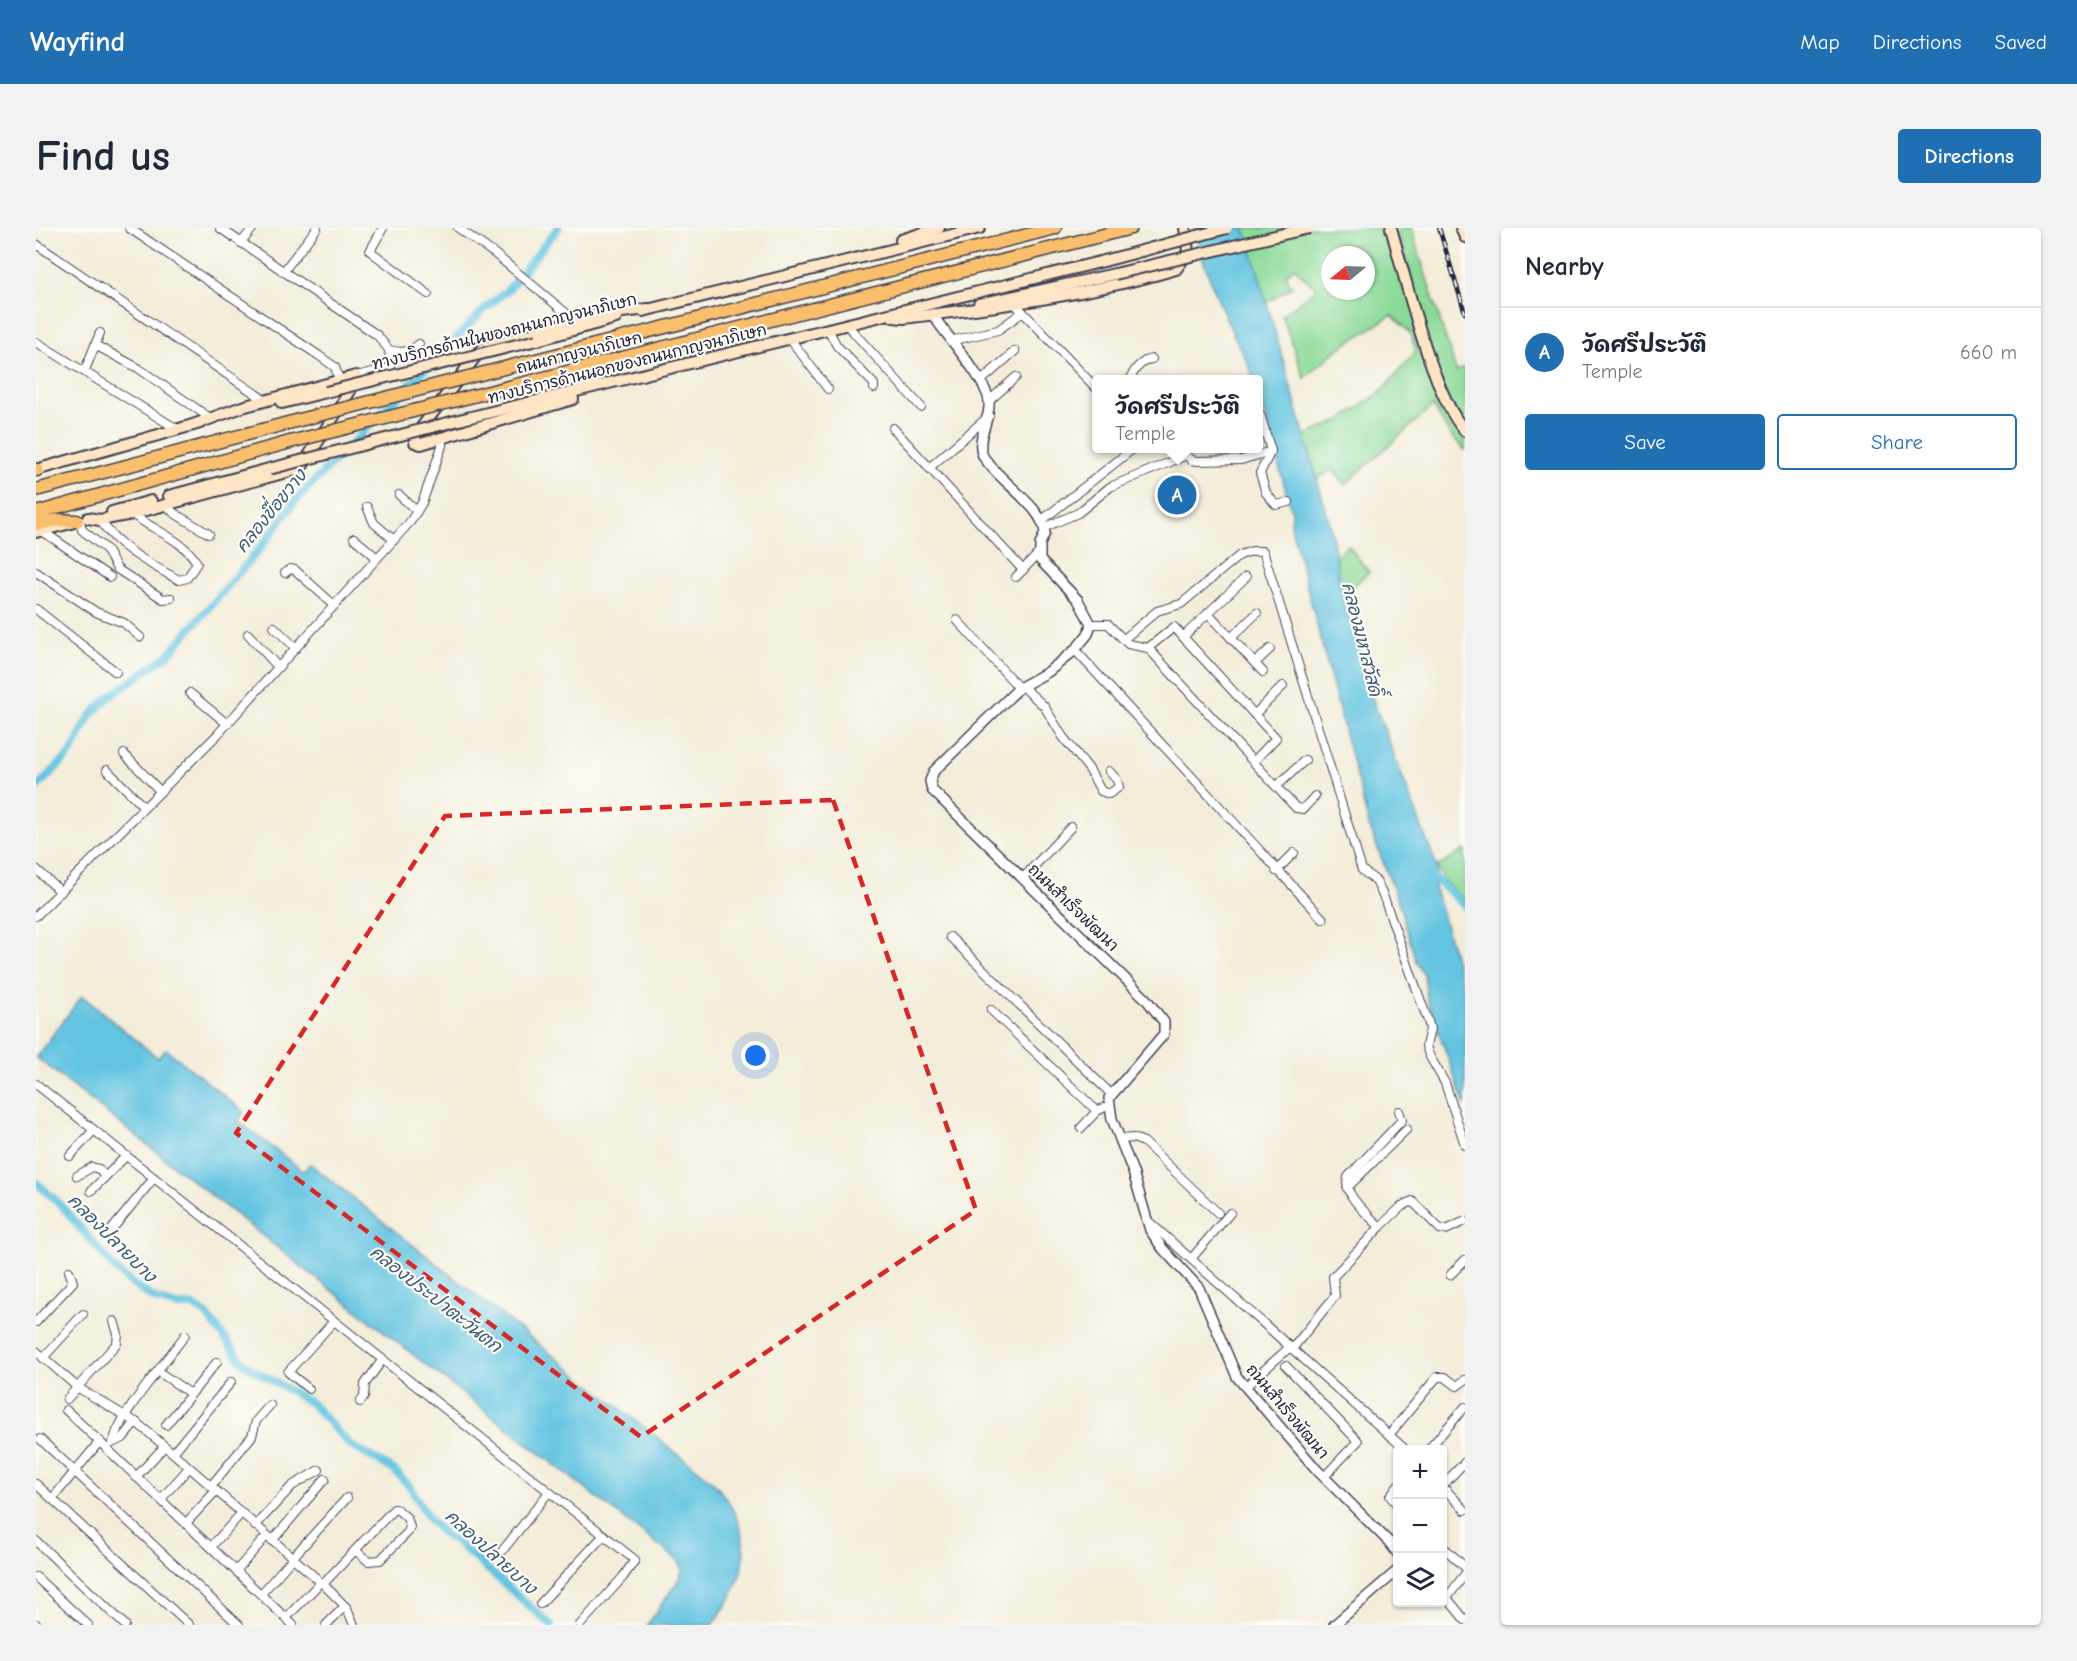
<!DOCTYPE html>
<html lang="en">
<head>
<meta charset="utf-8">
<style>
  :root { --surface:#fff; --page:#f2f2f3; --text:#1f2937; --muted:#747a83; --line:#e0e1e3; --accent:#1f6fb2 }
  body { margin:0; font-family:"Comic Neue","Playpen Sans Thai",sans-serif; background:var(--page); color:var(--text) }
  .controls { position:absolute; right:18px; bottom:18px; display:grid; overflow:hidden; border-radius:6px; box-shadow:0 2px 4px #0004 }
  .controls button { width:54px; height:54px; display:grid; place-items:center; padding:0; border:0; border-bottom:2px solid var(--line); background:var(--surface); color:var(--text); font:30px sans-serif }
  .compass { position:absolute; left:1285px; top:18px; width:54px; height:54px; border-radius:50%; background:var(--surface); box-shadow:0 2px 4px #0004; rotate:251deg }
  .you { position:absolute; left:720px; top:828px; width:21px; height:21px; margin:-15px; border:4px solid #fff; border-radius:50%; background:#1a73e8; box-shadow:0 0 0 9px #1a73e833 }
  .badge { display:grid; place-items:center; width:39px; height:39px; border-radius:50%; background:var(--accent); color:#fff; font-size:20px; font-weight:700 }
  .pin { position:absolute; translate:-50% -50%; border:3px solid #fff; box-shadow:0 2px 6px #0006 }
  .popup { position:absolute; left:1056px; top:147px; width:171px; height:78px; box-sizing:border-box; display:grid; place-content:center; border-radius:6px; background:var(--surface); filter:drop-shadow(0 2px 4px #0005); font-size:20px; white-space:nowrap; color:var(--muted) }
  .popup b { font-size:22px; color:var(--text) }
  .popup::after { content:''; position:absolute; left:50%; top:100%; margin-left:-12px; border:12px solid transparent; border-top-color:var(--surface) }
  .list { margin:0; padding:0; list-style:none }
  h2 { display:flex; justify-content:space-between; align-items:center; height:78px; margin:0; padding:0 24px; font-size:26px }
  h2 small { font-size:20px; font-weight:400; color:var(--muted) }
  .list li { display:grid; grid-template-columns:39px 1fr auto; gap:18px; align-items:center; box-sizing:border-box; height:90px; padding:0 24px; border-top:2px solid var(--line) }
  .list b { display:block; font-size:22px; white-space:nowrap }
  .list p { margin:0; font-size:20px; white-space:nowrap; color:var(--muted) }
  .list em { font-size:20px; font-style:normal; color:var(--muted) }
  .actions { display:flex; gap:12px; padding:18px 24px }
  .actions a { flex:1; padding:14px 0; border:2px solid var(--accent); border-radius:6px; text-align:center; font-size:21px; color:var(--accent) }
  .actions .main { background:var(--accent); color:#fff }
  .icon { flex:none; width:33px; height:33px; fill:none; stroke:currentColor; stroke-width:2; stroke-linecap:round; stroke-linejoin:round }
  .map { position:relative; flex:none; width:1429px; height:1397px; overflow:hidden; border-radius:6px }
  header { display:flex; align-items:center; gap:36px; box-sizing:border-box; height:84px; padding:0 30px; background:var(--accent); color:#fff }
  header strong { font-size:28px }
  nav { display:flex; gap:33px; margin-inline-start:auto; font-size:21px }
  .intro { display:flex; align-items:center; justify-content:space-between; box-sizing:border-box; height:144px; padding:0 36px }
  h1 { margin:0; font-size:42px }
  .button { padding:15px 27px; border-radius:6px; background:var(--accent); color:#fff; font-size:21px; font-weight:700 }
  main { display:flex; gap:36px; padding:0 36px }
  aside { flex:1; background:var(--surface); border-radius:6px; box-shadow:0 2px 4px #0004 }
  .map>svg:first-child { display:block }
  .green { fill:#8bda99; stroke:#567e6a; stroke-width:1.5; fill-rule:evenodd }
  .water { fill:#63c4e1; stroke:#42738e; stroke-width:1.5 }
  .lines { fill:none; stroke-linecap:round; stroke-linejoin:round }
  .canal { stroke:#63c4e1; stroke-width:8 }
  .minor-casing { stroke:#414053; stroke-width:10 }
  .tertiary-casing { stroke:#414053; stroke-width:12 }
  .secondary-casing { stroke:#414053; stroke-width:14 }
  .trunk-casing { stroke:#414053; stroke-width:15 }
  .minor { stroke:#fff; stroke-width:8 }
  .tertiary { stroke:#fff; stroke-width:9 }
  .secondary { stroke:#fde5c5; stroke-width:10 }
  .trunk { stroke:#f9bf6d; stroke-width:12 }
  .rail-casing { stroke:#22223b; stroke-width:4.5 }
  .rail { stroke:#fdfcf7; stroke-width:2; stroke-dasharray:7; stroke-linecap:butt }
  .secondary-bridge-casing { stroke:#414053; stroke-width:14; stroke-linecap:butt }
  .trunk-bridge-casing { stroke:#414053; stroke-width:15; stroke-linecap:butt }
  .secondary-bridge { stroke:#fde5c5; stroke-width:10 }
  .trunk-bridge { stroke:#f9bf6d; stroke-width:12 }
  .marked { fill:none; stroke:#d62828; stroke-width:4.5; stroke-dasharray:12 8; stroke-linejoin:round }
  .labels { text-anchor:middle; stroke-width:4.5; stroke-linejoin:round; paint-order:stroke }
  .street-label { font-size:16px; fill:#22223b; stroke:#fdfcf7 }
  .water-label { font-size:18px; font-style:italic; fill:#395b75; stroke:#fdfcf7 }
</style>
</head>
<body>
<header>
<strong>Wayfind</strong>
<nav><a>Map</a><a>Directions</a><a>Saved</a></nav>
</header>
<div class="intro"><h1>Find us</h1><a class="button">Directions</a></div>
<main>
<div class="map">
<svg width="1429" height="1397" viewBox="0 0 1429 1397">
  <rect width="100%" height="100%" fill="#fdfcf7"/>
  <filter id="ink" filterUnits="userSpaceOnUse"><feTurbulence type="fractalNoise" baseFrequency=".0167" numOctaves="2"/><feDisplacementMap in="SourceGraphic" scale="12" xChannelSelector="R" yChannelSelector="G"/><feConvolveMatrix kernelMatrix="1 2 1 2 8 2 1 2 1" color-interpolation-filters="sRGB"/></filter>
  <filter id="wash" filterUnits="userSpaceOnUse"><feTurbulence type="fractalNoise" baseFrequency=".008" numOctaves="4" result="noise"/><feDisplacementMap in="SourceGraphic" scale="24" xChannelSelector="R" yChannelSelector="G"/><feGaussianBlur stdDeviation="1.35" result="paint"/><feColorMatrix in="noise" values="0 0 0 0 0 0 0 0 0 0 0 0 0 0 0 0 0 1.4 0 .05"/><feComposite in="paint" operator="in"/></filter>
  <g filter="url(#wash)">
    <rect width="100%" height="100%" fill="#f3edd9"/>
    <!-- green -->
    <g class="green">
      <path d="M1208,0H1350L1368,63L1378,58L1361,0H1375L1420,143L1429,140V222L1413,205L1397,178L1309,257L1297,241L1281,251L1268,208L1303,193L1345,164L1380,123L1374,105L1356,87L1305,119L1268,150L1246,87L1280,61L1258,39L1250,47L1256,59L1230,75ZM1294,27H1330V63H1294Z"/>
      <polygon points="1312,317 1333,344 1306,368 1299,328"/>
      <polygon points="1429,622 1429,673 1409,654 1401,639"/>
    </g>
    <!-- water -->
    <g class="water">
      <path d="M1159,0H1208L1212,9L1295,300L1306,368L1338,475L1401,639L1399,661L1429,766V878L1391,771L1388,747L1380,734L1363,676L1333,597L1255,298L1256,284L1222,164V152L1218,151C1214,139 1209,129 1203,118C1185,81 1167,40 1159,0Z"/>
      <path d="M46,768L122,830L130,821L208,884L202,893L267,943L274,936L676,1253C720,1301 716,1347 676,1397H611L644,1350L646,1342L643,1333L422,1162L0,829Z"/>
    </g>
    <g class="lines">
      <!-- canal -->
      <g class="canal">
        <polyline points="0,560 35,525 54,488 73,469 131,428 222,323 262,270 450,80 473,61 522,0"/>
        <polyline points="1392,644 1429,678"/>
        <polyline points="0,954 24,976 80,1042 100,1059 121,1072 141,1078 158,1078 171,1087 208,1136 275,1175 314,1217 358,1242 374,1259 393,1291 407,1306 424,1317 515,1397"/>
      </g>
    </g>
  </g>
  <g filter="url(#ink)">
    <g class="lines">
      <defs>
        <g id="minor">
          <polyline points="93,0 282,127 299,139 303,152"/>
          <polyline points="184,0 341,107 353,122 355,140 320,148"/>
          <polyline points="347,0 334,23 392,66"/>
          <polyline points="422,0 459,26 530,85 535,93"/>
          <polyline points="205,15 217,0"/>
          <polyline points="0,16 230,173"/>
          <polyline points="247,44 281,0"/>
          <polyline points="979,76 1060,160"/>
          <polyline points="811,97 885,179"/>
          <polyline points="792,101 801,118 838,156 838,160"/>
          <polyline points="754,111 792,161"/>
          <polyline points="914,113 962,102 987,84"/>
          <polyline points="0,114 141,201"/>
          <polyline points="59,117 102,140 174,190"/>
          <path d="M353,122C366,125 372,125 383,116"/>
          <polyline points="49,142 64,105"/>
          <path d="M1095,152C1096,142 1107,132 1116,131"/>
          <polyline points="945,153 979,123"/>
          <polyline points="953,173 980,149"/>
          <polyline points="1224,186 1235,223 1224,245 1230,265 1240,277 1253,274"/>
          <polyline points="857,200 987,342"/>
          <polyline points="893,240 953,188"/>
          <polyline points="363,267 381,283"/>
          <polyline points="129,276 138,285 173,306"/>
          <polyline points="331,279 338,295 358,312"/>
          <path d="M64,292C82,320 114,336 143,352L151,350L161,335C148,312 117,302 96,286"/>
          <polyline points="44,293 46,302 70,321 81,341 127,371 135,370"/>
          <polyline points="1005,293 1098,220"/>
          <polyline points="1009,299 1042,285 1074,259 1151,227 1155,232 1162,233 1205,232 1235,223"/>
          <polyline points="6,303 74,349"/>
          <polyline points="318,310 341,330"/>
          <polyline points="0,344 60,384 88,395 104,409"/>
          <polyline points="249,345 254,341 259,342 298,377"/>
          <polyline points="980,349 1002,326"/>
          <polyline points="0,381 80,444"/>
          <polyline points="1172,385 1227,444"/>
          <polyline points="921,392 983,460"/>
          <polyline points="1055,396 1072,396 1092,416 1112,420 1260,580 1267,581 1279,568"/>
          <polyline points="238,399 260,420"/>
          <polyline points="212,406 242,439"/>
          <polyline points="1147,409 1210,349"/>
          <polyline points="1195,410 1221,385"/>
          <polyline points="1088,411 1121,383 1145,376 1204,327 1216,323 1227,323 1326,642 1340,653 1348,670 1392,793 1394,801 1390,818 1393,827 1409,855 1429,917"/>
          <polyline points="1112,420 1138,399 1240,510 1218,533"/>
          <polyline points="1039,422 1287,691"/>
          <polyline points="1219,435 1234,421"/>
          <polyline points="986,458 1008,478 1027,509 1053,541 1065,563 1073,566 1083,559 1081,552 1073,543"/>
          <polyline points="154,465 190,495"/>
          <polyline points="1220,485 1247,458"/>
          <polyline points="88,526 124,563"/>
          <polyline points="71,542 108,579"/>
          <polyline points="1241,558 1269,532"/>
          <polyline points="0,641 25,664"/>
          <polyline points="1240,643 1258,625"/>
          <polyline points="987,650 1035,599"/>
          <polyline points="0,688 181,507 374,294 386,275 406,218 406,209"/>
          <polyline points="914,709 1075,866"/>
          <polyline points="955,782 1061,883"/>
          <polyline points="0,856 599,1332 587,1349 544,1397"/>
          <path d="M1363,883L1366,892L1312,949C1306,967 1332,986 1344,999L1365,979L1376,973L1404,1001L1410,1002L1429,993"/>
          <polyline points="1045,900 1061,883 1073,877"/>
          <polyline points="1084,911 1097,910 1108,914 1182,985"/>
          <polyline points="34,928 58,902"/>
          <polyline points="41,948 56,939 63,941 69,949"/>
          <polyline points="1311,960 1371,901"/>
          <polyline points="55,963 90,928"/>
          <polyline points="1111,992 1370,1222"/>
          <polyline points="73,1005 118,950"/>
          <polyline points="1155,1031 1194,985"/>
          <polyline points="1414,1047 1429,1032"/>
          <polyline points="0,1094 37,1054 33,1043"/>
          <polyline points="1256,1121 1299,1068 1297,1049 1344,999"/>
          <polyline points="0,1123 41,1159 101,1195 137,1225 287,1356 311,1380 318,1397"/>
          <polyline points="7,1130 47,1086"/>
          <polyline points="1250,1138 1322,1213 1288,1249"/>
          <polyline points="123,1144 155,1166"/>
          <polyline points="1209,1159 1254,1119"/>
          <polyline points="273,1161 252,1144 298,1093"/>
          <polyline points="31,1171 81,1115 82,1106 78,1093"/>
          <polyline points="324,1174 328,1169 329,1156 347,1131"/>
          <polyline points="30,1182 257,1397"/>
          <polyline points="130,1197 181,1134"/>
          <polyline points="1353,1207 1401,1149 1409,1149 1421,1158 1429,1152"/>
          <polyline points="4,1211 203,1397"/>
          <path d="M78,1213C81,1189 133,1130 149,1107"/>
          <polyline points="76,1215 87,1210 100,1194"/>
          <polyline points="1392,1222 1429,1179"/>
          <polyline points="137,1225 195,1154"/>
          <polyline points="100,1249 127,1220"/>
          <polyline points="0,1256 153,1397"/>
          <polyline points="1362,1257 1354,1268 1362,1278"/>
          <polyline points="175,1258 216,1208 220,1193 234,1177"/>
          <polyline points="1406,1258 1429,1282"/>
          <polyline points="1406,1258 1429,1234"/>
          <polyline points="16,1271 64,1213"/>
          <polyline points="125,1271 151,1242"/>
          <polyline points="150,1295 177,1266"/>
          <polyline points="219,1298 256,1258 283,1242"/>
          <polyline points="0,1313 89,1397"/>
          <polyline points="236,1313 289,1251"/>
          <polyline points="1406,1318 1429,1339"/>
          <polyline points="175,1319 202,1289"/>
          <polyline points="467,1322 513,1264"/>
          <polyline points="256,1330 311,1270"/>
          <polyline points="200,1343 227,1312"/>
          <polyline points="1429,1346 1411,1370 1429,1392"/>
          <polyline points="0,1349 52,1397"/>
          <polyline points="287,1356 358,1281 362,1282 371,1290 374,1299 372,1304 344,1332 332,1333 319,1322"/>
          <polyline points="225,1366 255,1332"/>
          <polyline points="504,1376 568,1307"/>
          <polyline points="250,1390 280,1359"/>
          <polyline points="0,1396 1,1397"/>
          <polyline points="290,1397 305,1382"/>
        </g>
        <g id="tertiary">
          <path d="M896,86C909,106 952,154 953,174C955,191 939,212 947,228C961,252 1007,278 1009,305L1004,316V332L1042,372L1055,396L1052,406L1039,422L1012,444L983,460L898,543L894,553L896,562L1110,771L1128,794V806L1073,870L1076,891L1097,944L1114,1002L1127,1021L1163,1060L1201,1149L1281,1242L1353,1314L1362,1326"/>
          <polyline points="1298,1397 1362,1342"/>
        </g>
        <g id="secondary">
          <path d="M1355,0C1369,49 1397,168 1429,203"/>
          <polyline points="1425,0 1429,9"/>
          <polyline points="865,12 903,0"/>
          <polyline points="943,76 1079,46"/>
          <polyline points="607,83 944,0"/>
          <path d="M857,89L868,90C959,79 1052,67 1140,41L1152,24L1149,0"/>
          <polyline points="501,112 580,90"/>
          <polyline points="537,171 385,216 379,214 379,208 443,124 450,119 560,87 612,81"/>
          <polyline points="246,175 290,164"/>
          <polyline points="427,191 1068,33"/>
          <polyline points="0,242 164,195"/>
          <polyline points="133,268 233,241"/>
          <polyline points="76,284 115,273"/>
          <polyline points="52,290 64,292 96,286 265,240 314,163 320,148 206,179 157,197"/>
          <polyline points="0,304 35,295"/>
        </g>
        <g id="trunk">
          <polyline points="476,138 1019,0"/>
          <polyline points="453,164 1095,0"/>
          <polyline points="0,242 1,242"/>
          <polyline points="0,262 271,190"/>
          <polyline points="0,285 254,214"/>
          <polyline points="0,296 23,292 41,293"/>
        </g>
      </defs>
      <!-- minor casing -->
      <use href="#minor" class="minor-casing"/>
      <!-- tertiary casing -->
      <use href="#tertiary" class="tertiary-casing"/>
      <!-- secondary casing -->
      <use href="#secondary" class="secondary-casing"/>
      <!-- trunk casing -->
      <use href="#trunk" class="trunk-casing"/>
      <!-- minor -->
      <use href="#minor" class="minor"/>
      <!-- tertiary -->
      <use href="#tertiary" class="tertiary"/>
      <!-- secondary -->
      <use href="#secondary" class="secondary"/>
      <!-- trunk -->
      <use href="#trunk" class="trunk"/>
      <defs>
        <polyline id="rail" points="1403,0 1429,85"/>
      </defs>
      <!-- rail casing -->
      <use href="#rail" class="rail-casing"/>
      <!-- rail -->
      <use href="#rail" class="rail"/>
      <defs>
        <g id="secondary-bridge">
          <polyline points="1068,33 1191,0"/>
          <polyline points="1079,46 1273,0"/>
          <polyline points="290,164 501,112"/>
          <polyline points="233,241 427,191"/>
        </g>
        <g id="trunk-bridge">
          <polyline points="271,190 476,138"/>
          <polyline points="254,214 453,164"/>
        </g>
      </defs>
      <!-- secondary-bridge casing -->
      <use href="#secondary-bridge" class="secondary-bridge-casing"/>
      <!-- trunk-bridge casing -->
      <use href="#trunk-bridge" class="trunk-bridge-casing"/>
      <!-- secondary-bridge -->
      <use href="#secondary-bridge" class="secondary-bridge"/>
      <!-- trunk-bridge -->
      <use href="#trunk-bridge" class="trunk-bridge"/>
    </g>
  </g>
  <!-- marked area -->
  <path class="marked" d="M797,572L940,982L605,1209L200,905L409,588Z"/>
  <g class="labels">
    <!-- street labels -->
    <g class="street-label">
      <text transform="translate(468 103) rotate(-14)" y="6">ทางบริการด้านในของถนนกาญจนาภิเษก</text>
      <text transform="translate(543 124) rotate(-14)" y="6">ถนนกาญจนาภิเษก</text>
      <text transform="translate(591 135) rotate(-14)" y="6">ทางบริการด้านนอกของถนนกาญจนาภิเษก</text>
      <text transform="translate(1038 679) rotate(44)" y="6">ถนนสำเร็จพัฒนา</text>
      <text transform="translate(1252 1183) rotate(50)" y="6">ถนนสำเร็จพัฒนา</text>
    </g>
    <!-- water labels -->
    <g class="water-label">
      <text transform="translate(235 283) rotate(-51)" y="6">คลองขื่อขวาง</text>
      <text transform="translate(1326 411) rotate(76)" y="6">คลองมหาสวัสดิ์</text>
      <text transform="translate(76 1010) rotate(45)" y="6">คลองปลายบาง</text>
      <text transform="translate(400 1071) rotate(38)" y="6">คลองประปาตะวันตก</text>
      <text transform="translate(455 1324) rotate(42)" y="6">คลองปลายบาง</text>
    </g>
  </g>
</svg>
<div class="controls">
<button>+</button>
<button>−</button>
<button><svg class="icon" aria-label="layers" viewBox="0 0 24 24"><path d="M12 4l9 5-9 5-9-5zM3 14l9 5 9-5"/></svg></button>
</div>
<svg class="compass" viewBox="-18 -18 36 36"><path d="M0-13l5 13h-10z" fill="#e53935"/><path d="M0 13l5-13h-10z" fill="#747a83"/></svg>
<div class="you"></div>
<div class="pin badge" style="left:1141px;top:267px">A</div>
<div class="popup"><b>วัดศรีประวัติ</b>Temple</div>
</div>
<aside>
<h2>Nearby<small></small></h2>
<ul class="list">
<li><span class="badge">A</span><div><b>วัดศรีประวัติ</b><p>Temple</p></div><em>660 m</em></li>
</ul>
<div class="actions"><a class="main">Save</a><a>Share</a></div>
</aside>
</main>
</body>
</html>
